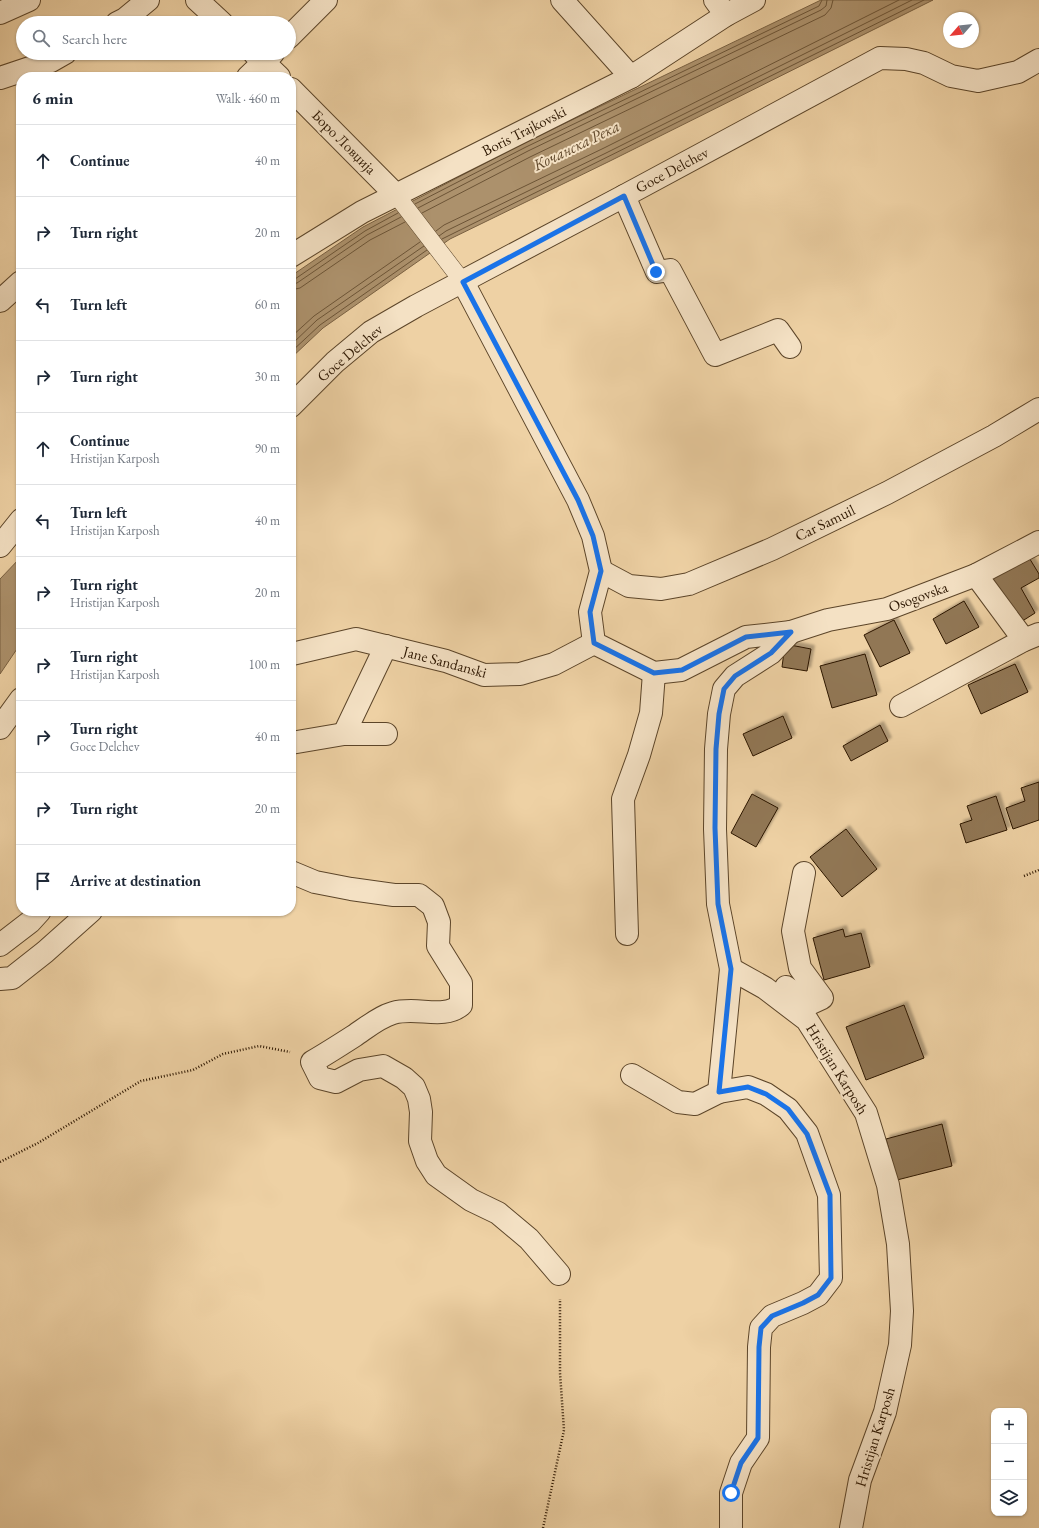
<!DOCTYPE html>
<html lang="en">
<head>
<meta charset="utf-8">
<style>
  :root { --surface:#fff; --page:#f6f6f7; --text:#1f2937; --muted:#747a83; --line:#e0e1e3 }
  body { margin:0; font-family:"EB Garamond",serif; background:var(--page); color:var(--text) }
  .controls { position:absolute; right:12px; bottom:12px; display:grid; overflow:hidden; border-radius:8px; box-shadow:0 1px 3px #0004 }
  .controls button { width:36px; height:36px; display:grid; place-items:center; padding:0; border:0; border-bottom:1px solid var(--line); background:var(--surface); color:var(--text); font:20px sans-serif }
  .compass { position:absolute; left:943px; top:12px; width:36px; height:36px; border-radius:50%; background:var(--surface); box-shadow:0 1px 3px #0004; rotate:242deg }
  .stop { position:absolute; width:12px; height:12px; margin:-9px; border:3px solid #1a73e8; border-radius:50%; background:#fff }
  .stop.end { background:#1a73e8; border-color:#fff; box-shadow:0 1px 4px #0008 }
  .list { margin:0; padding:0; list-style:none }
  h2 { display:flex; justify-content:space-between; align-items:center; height:52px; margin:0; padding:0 16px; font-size:17px }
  h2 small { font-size:13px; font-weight:400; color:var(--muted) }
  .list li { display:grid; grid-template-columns:26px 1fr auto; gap:12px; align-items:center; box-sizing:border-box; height:72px; padding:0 16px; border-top:1px solid var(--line) }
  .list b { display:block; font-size:15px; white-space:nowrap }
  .list p { margin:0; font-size:13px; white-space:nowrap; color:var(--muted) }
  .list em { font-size:13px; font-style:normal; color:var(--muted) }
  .icon { flex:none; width:22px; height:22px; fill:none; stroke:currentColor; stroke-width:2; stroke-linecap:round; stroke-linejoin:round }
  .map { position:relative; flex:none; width:1039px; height:1528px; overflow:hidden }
  .search { position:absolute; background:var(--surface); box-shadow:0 1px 3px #0004; left:16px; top:16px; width:280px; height:44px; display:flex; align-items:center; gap:10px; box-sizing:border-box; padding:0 14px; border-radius:22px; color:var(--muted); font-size:15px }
  .panel { position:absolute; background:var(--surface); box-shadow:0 1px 3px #0004; left:16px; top:72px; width:280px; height:844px; border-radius:16px }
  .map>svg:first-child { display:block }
  .water { fill:#ac916c; stroke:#796041 }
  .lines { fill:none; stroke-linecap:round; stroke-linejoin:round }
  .shore { stroke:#6c5436; stroke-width:1 }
  .building { fill:#917755; stroke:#2c1600; filter:url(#shadow) }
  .pedestrian-casing { stroke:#5c4529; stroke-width:18 }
  .minor-casing { stroke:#5c4529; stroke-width:24 }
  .tertiary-casing { stroke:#5c4529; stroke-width:24 }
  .path { stroke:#2c1600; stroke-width:2.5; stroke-dasharray:1 2; stroke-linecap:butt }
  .pedestrian { stroke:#f4e1c4; stroke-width:17 }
  .minor { stroke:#f4e1c4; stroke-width:22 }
  .tertiary { stroke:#f4e1c4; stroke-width:22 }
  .route { stroke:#1a73e8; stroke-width:5 }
  .labels { text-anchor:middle; stroke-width:4; stroke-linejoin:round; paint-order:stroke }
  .street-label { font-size:15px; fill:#2c1600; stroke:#f4e1c4 }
  .water-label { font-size:16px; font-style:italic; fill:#5f472b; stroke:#f4e1c4 }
</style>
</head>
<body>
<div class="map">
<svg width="1039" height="1528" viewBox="0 0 1039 1528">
  <defs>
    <filter id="shadow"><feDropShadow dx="3.5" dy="-3.5" stdDeviation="1" flood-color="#0004"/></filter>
  </defs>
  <rect width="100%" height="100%" fill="#eed1a4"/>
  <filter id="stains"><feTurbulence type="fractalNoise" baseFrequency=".005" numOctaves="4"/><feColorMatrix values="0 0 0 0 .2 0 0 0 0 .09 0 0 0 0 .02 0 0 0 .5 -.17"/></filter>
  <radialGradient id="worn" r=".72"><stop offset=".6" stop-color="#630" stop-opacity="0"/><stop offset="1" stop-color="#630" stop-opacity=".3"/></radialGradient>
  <!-- water -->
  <g class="water">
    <polygon points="821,0 933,0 610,161 450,239 323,328 291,358 291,276 363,227 524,143"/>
    <polygon points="21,557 21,643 0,674 0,579"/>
  </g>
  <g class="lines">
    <!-- shore -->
    <g class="shore">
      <polyline points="415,204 526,147 819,6 822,0"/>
      <polyline points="418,208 528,151 821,10 826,6 827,0"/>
      <polyline points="422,213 530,157 825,15 831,8 833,0"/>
      <polyline points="436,231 444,225 604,148 899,0"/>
      <polyline points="439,236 446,231 606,153 912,0"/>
      <polyline points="442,239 924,0"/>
      <polyline points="291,279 295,279 365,231 398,213"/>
      <polyline points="291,284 297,283 367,235 401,217"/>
      <polyline points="291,290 300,288 370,240 405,222"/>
      <polyline points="291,337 314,316 420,242"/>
      <polyline points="291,345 317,320 424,246"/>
      <polyline points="291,352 320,325 427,250"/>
    </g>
  </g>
  <!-- building -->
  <g class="building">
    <polygon points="1025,551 1039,574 1039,578 1021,588 1035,613 1016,625 987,574"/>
    <polygon points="964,601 979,627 946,644 933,619"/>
    <polygon points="894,620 910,653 880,667 864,635"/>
    <polygon points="785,644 811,649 807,671 782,667"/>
    <polygon points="865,654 877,695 832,708 820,666"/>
    <polygon points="1015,664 1028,692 981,714 968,685"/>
    <polygon points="783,716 792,738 753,756 743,734"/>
    <polygon points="880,725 888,741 851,761 843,746"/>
    <polygon points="1039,782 1039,820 1013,829 1006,808 1025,801 1021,788"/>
    <polygon points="752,794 778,808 756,847 731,833"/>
    <polygon points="996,796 1007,830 966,843 960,824 972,820 967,806"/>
    <polygon points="846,829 877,869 842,897 810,857"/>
    <polygon points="843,929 845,937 861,933 870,967 824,980 813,938"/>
    <polygon points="904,1005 924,1058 866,1080 846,1027"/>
    <polygon points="942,1124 952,1166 897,1180 886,1139"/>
  </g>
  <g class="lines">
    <defs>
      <polyline id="pedestrian" points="397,196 463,282"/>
      <g id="minor">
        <polyline points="197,0 222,23"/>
        <polyline points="562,0 631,77"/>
        <polyline points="715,0 726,15"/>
        <polyline points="0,13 29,0"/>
        <polyline points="117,23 125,19 148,0"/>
        <polyline points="289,37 326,0"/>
        <polyline points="254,53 279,77"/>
        <polyline points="248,77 273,53"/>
        <polyline points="0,78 51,61 65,53"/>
        <polyline points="291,89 397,196"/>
        <polyline points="624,196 657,272 670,270 715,355 778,330 790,347"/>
        <polyline points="463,282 578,500 593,536 601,571 590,612 594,643 654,673 681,670 746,637 791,632 771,653 735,676 724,689 719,714 716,749 715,829 718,904 731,969 765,988 807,1020 866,1113 888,1185 898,1244 902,1311 900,1345 885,1412 860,1480 851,1528"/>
        <polyline points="0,301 21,282"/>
        <polyline points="291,406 335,362 371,332 416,306 624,196 880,58 906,59 924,63 951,76 978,81 1018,72 1039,60"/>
        <polyline points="601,571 629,586 661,589 689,584 772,549 887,493 994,436 1039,409"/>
        <polyline points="976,575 1024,640"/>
        <polyline points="791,632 828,620 887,609 976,575 1039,542"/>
        <polyline points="292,654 356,639 446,661 484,675 520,674 554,664 594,643"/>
        <polyline points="901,706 1024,640 1039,634"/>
        <polyline points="0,728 21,699"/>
        <polyline points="344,734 386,646"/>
        <polyline points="291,743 344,734 386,734"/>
        <path d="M291,872L315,882L351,889L394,895H419L433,906L439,922L438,946L461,983V1005C443,1020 417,1006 393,1013C379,1017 366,1028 354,1036C340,1045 326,1054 312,1062L320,1078L336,1082L359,1070L383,1066L404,1078L414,1087L419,1099L421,1112L420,1141L427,1161L436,1175L471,1200L498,1213L529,1239L559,1274"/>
        <polyline points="627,934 623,799 639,755 651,713 654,673"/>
        <polyline points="0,945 30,922 40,911"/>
        <polyline points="0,979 12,978 45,952 91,911"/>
        <polyline points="786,987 809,1004 822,998 800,968 793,931 804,873"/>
        <polyline points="632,1075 678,1102 695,1104 719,1092 731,969"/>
        <polyline points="719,1092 748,1087 766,1094 788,1109 807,1133 829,1195 831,1278 818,1295 803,1303 772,1316 761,1328 759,1347 758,1438 741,1463 731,1493 731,1528"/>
      </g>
      <g id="tertiary">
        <polyline points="291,256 362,212 631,77 726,15 754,0"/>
        <polyline points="0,546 21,520"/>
      </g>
    </defs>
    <!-- pedestrian casing -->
    <use href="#pedestrian" class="pedestrian-casing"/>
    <!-- minor casing -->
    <use href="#minor" class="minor-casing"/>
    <!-- tertiary casing -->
    <use href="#tertiary" class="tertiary-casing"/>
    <!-- path -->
    <g class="path">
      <polyline points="1024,876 1039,870"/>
      <polyline points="0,1162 38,1143 141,1081 193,1070 223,1054 259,1046 290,1052"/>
      <polyline points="543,1528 564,1430 560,1373 560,1299"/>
    </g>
    <!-- pedestrian -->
    <use href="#pedestrian" class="pedestrian"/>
    <!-- minor -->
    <use href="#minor" class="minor"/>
    <!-- tertiary -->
    <use href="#tertiary" class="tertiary"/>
  </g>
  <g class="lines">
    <!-- route -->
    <polyline class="route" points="656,272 624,196 463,282 578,500 593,536 601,571 590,612 594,643 654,673 682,670 746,637 791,632 771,653 735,676 724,689 719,714 716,749 715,828 718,904 731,969 719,1092 748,1087 766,1094 788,1109 807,1134 830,1195 831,1278 818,1295 803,1303 772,1316 761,1328 759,1347 758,1438 741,1463 731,1493"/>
  </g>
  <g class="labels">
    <!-- street labels -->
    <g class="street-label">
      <text transform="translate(524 131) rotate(-27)" y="5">Boris Trajkovski</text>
      <text transform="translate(344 142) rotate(45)" y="5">Боро Ловџија</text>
      <text transform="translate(672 170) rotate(-28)" y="5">Goce Delchev</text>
      <text transform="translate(350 353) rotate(-40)" y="5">Goce Delchev</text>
      <text transform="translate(825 523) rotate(-26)" y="5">Car Samuil</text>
      <text transform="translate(918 597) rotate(-20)" y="5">Osogovska</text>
      <text transform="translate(445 662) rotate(15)" y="5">Jane Sandanski</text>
      <text transform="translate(837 1069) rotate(58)" y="5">Hristijan Karposh</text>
      <text transform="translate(875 1437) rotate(-73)" y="5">Hristijan Karposh</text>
    </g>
    <!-- water labels -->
    <g class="water-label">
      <text transform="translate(576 145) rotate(-26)" y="6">Кочанска Река</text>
    </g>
  </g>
  <rect width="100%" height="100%" filter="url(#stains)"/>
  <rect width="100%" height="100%" fill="url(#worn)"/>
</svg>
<div class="controls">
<button>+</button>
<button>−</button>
<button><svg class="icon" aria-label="layers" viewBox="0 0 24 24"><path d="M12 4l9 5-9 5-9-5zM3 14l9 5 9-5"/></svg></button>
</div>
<svg class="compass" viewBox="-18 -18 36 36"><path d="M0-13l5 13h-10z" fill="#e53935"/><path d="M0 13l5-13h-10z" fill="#747a83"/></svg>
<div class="stop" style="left:731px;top:1493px"></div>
<div class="stop end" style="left:656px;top:272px"></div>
<div class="search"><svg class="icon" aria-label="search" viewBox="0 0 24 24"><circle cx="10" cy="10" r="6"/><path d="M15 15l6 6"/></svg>Search here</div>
<section class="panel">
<h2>6 min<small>Walk · 460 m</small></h2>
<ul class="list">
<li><svg class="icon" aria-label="ahead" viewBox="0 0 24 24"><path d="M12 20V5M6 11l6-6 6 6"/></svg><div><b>Continue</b></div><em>40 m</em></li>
<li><svg class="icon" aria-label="right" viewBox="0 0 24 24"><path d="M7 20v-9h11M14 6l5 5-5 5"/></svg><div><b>Turn right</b></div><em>20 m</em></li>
<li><svg class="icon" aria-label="left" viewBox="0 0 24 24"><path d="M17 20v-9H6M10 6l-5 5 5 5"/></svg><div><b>Turn left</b></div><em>60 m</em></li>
<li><svg class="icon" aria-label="right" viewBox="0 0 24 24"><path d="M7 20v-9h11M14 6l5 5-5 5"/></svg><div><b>Turn right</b></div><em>30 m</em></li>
<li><svg class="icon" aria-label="ahead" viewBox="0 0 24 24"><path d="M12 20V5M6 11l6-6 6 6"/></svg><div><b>Continue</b><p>Hristijan Karposh</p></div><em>90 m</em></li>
<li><svg class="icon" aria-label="left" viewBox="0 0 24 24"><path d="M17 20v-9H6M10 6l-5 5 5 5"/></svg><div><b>Turn left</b><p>Hristijan Karposh</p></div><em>40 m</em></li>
<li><svg class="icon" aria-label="right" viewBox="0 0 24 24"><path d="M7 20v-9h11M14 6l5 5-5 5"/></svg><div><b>Turn right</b><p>Hristijan Karposh</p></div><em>20 m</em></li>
<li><svg class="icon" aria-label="right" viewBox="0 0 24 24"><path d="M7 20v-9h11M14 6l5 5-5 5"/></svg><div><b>Turn right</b><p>Hristijan Karposh</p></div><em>100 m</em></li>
<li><svg class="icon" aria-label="right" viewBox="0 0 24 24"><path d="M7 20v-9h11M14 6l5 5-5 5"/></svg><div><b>Turn right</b><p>Goce Delchev</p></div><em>40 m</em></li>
<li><svg class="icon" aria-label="right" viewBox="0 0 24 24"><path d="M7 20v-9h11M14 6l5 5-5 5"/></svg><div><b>Turn right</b></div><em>20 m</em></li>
<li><svg class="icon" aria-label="arrive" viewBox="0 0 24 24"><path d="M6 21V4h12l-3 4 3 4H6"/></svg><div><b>Arrive at destination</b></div></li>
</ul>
</section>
</div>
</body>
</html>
